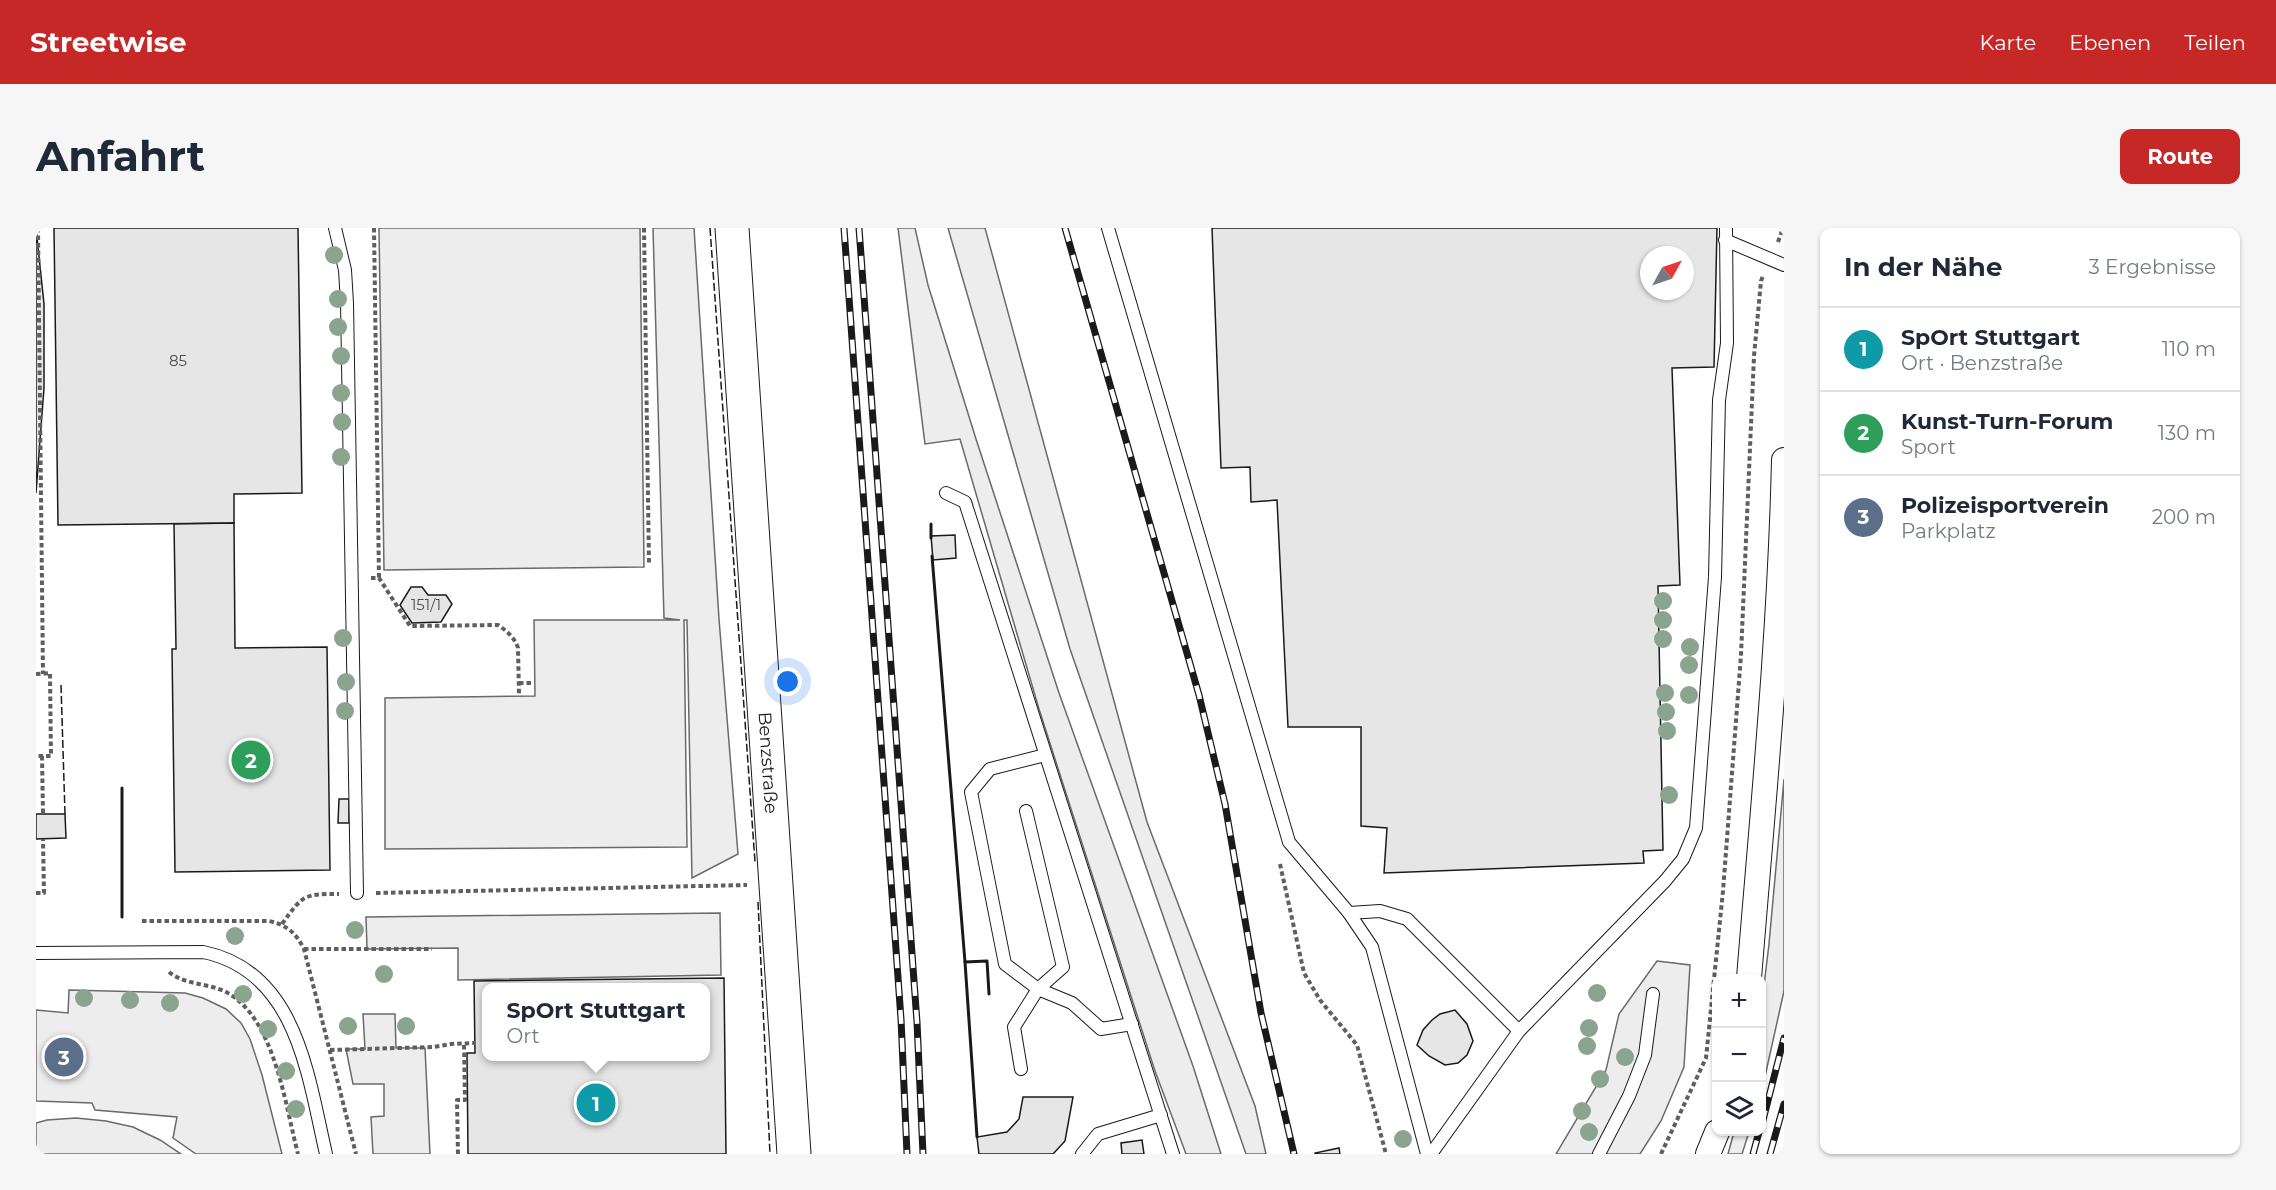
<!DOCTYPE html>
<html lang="de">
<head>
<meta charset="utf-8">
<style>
  :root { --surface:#fff; --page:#f6f6f7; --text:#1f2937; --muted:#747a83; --line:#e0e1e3; --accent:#c62828 }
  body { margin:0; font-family:Montserrat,sans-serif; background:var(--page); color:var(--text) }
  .controls { position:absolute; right:18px; bottom:18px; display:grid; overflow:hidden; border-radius:12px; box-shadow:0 2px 4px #0004 }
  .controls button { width:54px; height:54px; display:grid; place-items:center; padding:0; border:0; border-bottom:2px solid var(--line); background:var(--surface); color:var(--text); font:30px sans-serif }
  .compass { position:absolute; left:1604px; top:18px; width:54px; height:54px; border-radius:50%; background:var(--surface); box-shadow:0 2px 4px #0004; rotate:50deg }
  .you { position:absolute; left:752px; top:454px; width:21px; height:21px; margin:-15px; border:4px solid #fff; border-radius:50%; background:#1a73e8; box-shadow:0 0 0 9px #1a73e833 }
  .badge { display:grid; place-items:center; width:39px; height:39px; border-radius:50%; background:var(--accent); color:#fff; font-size:20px; font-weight:700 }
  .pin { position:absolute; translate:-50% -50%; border:3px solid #fff; box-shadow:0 2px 6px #0006 }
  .popup { position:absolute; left:446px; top:755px; width:228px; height:78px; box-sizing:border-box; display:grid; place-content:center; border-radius:12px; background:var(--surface); filter:drop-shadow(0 2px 4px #0005); font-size:20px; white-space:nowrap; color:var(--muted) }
  .popup b { font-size:22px; color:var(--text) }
  .popup::after { content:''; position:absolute; left:50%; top:100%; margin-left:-12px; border:12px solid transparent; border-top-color:var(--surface) }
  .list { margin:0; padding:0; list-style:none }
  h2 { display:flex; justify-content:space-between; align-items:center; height:78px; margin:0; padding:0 24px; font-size:26px }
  h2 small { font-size:20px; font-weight:400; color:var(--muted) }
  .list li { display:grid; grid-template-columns:39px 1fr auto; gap:18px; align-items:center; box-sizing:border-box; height:84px; padding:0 24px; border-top:2px solid var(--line) }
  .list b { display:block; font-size:22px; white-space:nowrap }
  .list p { margin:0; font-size:20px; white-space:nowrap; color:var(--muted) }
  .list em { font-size:20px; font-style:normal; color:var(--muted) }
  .icon { flex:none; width:33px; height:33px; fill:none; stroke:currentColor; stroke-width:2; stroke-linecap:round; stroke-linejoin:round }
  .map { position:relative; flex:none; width:1748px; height:926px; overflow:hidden; border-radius:12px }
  header { display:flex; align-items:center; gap:36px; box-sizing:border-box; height:84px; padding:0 30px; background:var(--accent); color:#fff }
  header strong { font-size:28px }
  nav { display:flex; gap:33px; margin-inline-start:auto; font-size:21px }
  .intro { display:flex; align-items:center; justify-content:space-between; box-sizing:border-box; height:144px; padding:0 36px }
  h1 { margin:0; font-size:42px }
  .button { padding:15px 27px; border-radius:12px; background:var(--accent); color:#fff; font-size:21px; font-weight:700 }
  main { display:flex; gap:36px; padding:0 36px }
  aside { flex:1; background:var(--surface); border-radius:12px; box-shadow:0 2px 4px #0004 }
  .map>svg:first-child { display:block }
  .built { fill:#ededed; stroke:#6a6a6a; stroke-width:1.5 }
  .building { fill:#e6e6e6; stroke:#1a1a1a; stroke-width:1.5; fill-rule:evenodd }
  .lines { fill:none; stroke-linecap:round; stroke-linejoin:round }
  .lane-casing { stroke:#1a1a1a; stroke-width:14 }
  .street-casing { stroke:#1a1a1a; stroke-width:26 }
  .secondary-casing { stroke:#1a1a1a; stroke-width:35 }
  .path { stroke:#5f5f5f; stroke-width:4; stroke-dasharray:4.5 3; stroke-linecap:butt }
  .lane { stroke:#fff; stroke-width:12 }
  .street { stroke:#fff; stroke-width:24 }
  .secondary { stroke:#fff; stroke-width:33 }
  .rail-casing { stroke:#1a1a1a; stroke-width:7 }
  .rail { stroke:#fff; stroke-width:4.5; stroke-dasharray:14; stroke-linecap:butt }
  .fence { stroke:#1a1a1a; stroke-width:1.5; stroke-dasharray:8 3; stroke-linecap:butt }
  .wall { stroke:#1a1a1a; stroke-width:3 }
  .tree { fill:#8aa48f }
  .labels { text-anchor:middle; stroke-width:4.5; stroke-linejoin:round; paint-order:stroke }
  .number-label { font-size:15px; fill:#4d4d4d }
  .street-label { font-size:18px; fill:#1a1a1a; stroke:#fff }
</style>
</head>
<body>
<header>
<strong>Streetwise</strong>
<nav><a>Karte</a><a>Ebenen</a><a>Teilen</a></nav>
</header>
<div class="intro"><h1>Anfahrt</h1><a class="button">Route</a></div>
<main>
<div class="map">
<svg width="1748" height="926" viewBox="0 0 1748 926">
  <rect width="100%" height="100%" fill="#fff"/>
  <!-- built -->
  <g class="built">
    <polygon points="343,0 604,0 608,339 348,342"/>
    <polygon points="617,0 658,0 683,391 702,626 656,650 651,392 648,392 651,619 349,621 349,470 499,468 498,392 644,392 628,390"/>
    <polygon points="862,0 879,0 892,57 940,211 1023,465 1157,838 1185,926 1150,926 1119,843 1003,481 924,211 889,216"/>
    <polygon points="912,0 949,0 1111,594 1219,878 1230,926 1210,926 1034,421"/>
    <polygon points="1748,551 1748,763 1726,862 1726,774 1733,716"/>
    <polygon points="684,685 685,747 422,752 422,720 331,721 330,689"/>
    <polygon points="1621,733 1654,737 1648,839 1625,893 1604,926 1520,926 1570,842 1583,786"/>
    <polygon points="33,762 149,765 167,770 190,781 205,795 214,811 226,847 246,926 160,926 137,910 141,889 59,882 56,875 0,873 0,782 32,785"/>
    <polygon points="327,786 359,786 360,820 389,820 394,926 337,926 335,889 348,888 348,856 317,856 310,821 329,821"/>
    <polygon points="40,890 70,893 97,899 124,912 145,926 0,926 0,895 11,892"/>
    <polygon points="1698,904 1713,904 1706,926 1692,926"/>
  </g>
  <!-- building -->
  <g class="building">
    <polygon points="0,0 8,76 8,160 0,265"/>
    <polygon points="18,0 262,0 266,265 198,266 198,295 22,297"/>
    <path d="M1176,0H1681L1678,139L1636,140L1644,357L1622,358L1627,622L1607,623L1608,635L1348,645L1351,600L1325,598V499H1252L1241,272L1215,274L1214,239L1185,240ZM1613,27H1649V63H1613Z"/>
    <polygon points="198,295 199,420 291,419 294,642 139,644 136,421 140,421 138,296"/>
    <polygon points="919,307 920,330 897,332 895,308"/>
    <polygon points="375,359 386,359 392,367 410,367 416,376 405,394 376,395 364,377"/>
    <polygon points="303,571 313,571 313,595 302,595"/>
    <polygon points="0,586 29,586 30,610 0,611"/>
    <path d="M688,750L690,926H432L431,825H439L438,753ZM450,760H670V828H450Z"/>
    <polygon points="1419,782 1431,796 1437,813 1431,827 1422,835 1409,837 1393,828 1381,817 1387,802 1396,792 1404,786"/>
    <polygon points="987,869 1037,869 1029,913 1017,926 943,926 941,909 971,904 983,891"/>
    <polygon points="1106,912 1108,926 1086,926 1085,915"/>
    <polygon points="1303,920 1304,926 1279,926 1279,925"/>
  </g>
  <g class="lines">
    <defs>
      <g id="lane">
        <polyline points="299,0 309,42 311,75 321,665"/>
        <polyline points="1072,0 1253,614 1313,685 1336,719 1391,926"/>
        <polyline points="1689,12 1748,37"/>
        <polyline points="910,265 929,274 1137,926"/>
        <polyline points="1009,527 954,541 935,564 969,736 1002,761 1036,775 1065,801 1096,796"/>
        <polyline points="1313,685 1344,683 1371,691 1483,803"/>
        <path d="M0,725L167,724C261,743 272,848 290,926"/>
        <polyline points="985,841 978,799 1002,761 1027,739 990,583"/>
        <polyline points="1046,926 1062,906 1125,887"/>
        <polyline points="1395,926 1483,803 1629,653 1647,631 1660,600 1679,349 1683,172 1691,115 1690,0"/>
        <polyline points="1563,926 1593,868 1609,827 1617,766"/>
      </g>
      <g id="street">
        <path d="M1713,750C1727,578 1744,405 1748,232"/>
        <polyline points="1672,926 1681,904"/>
      </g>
      <g id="secondary">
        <path id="s1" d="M696,0L758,926"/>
      </g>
    </defs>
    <!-- lane casing -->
    <use href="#lane" class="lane-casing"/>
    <!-- street casing -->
    <use href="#street" class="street-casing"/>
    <!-- secondary casing -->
    <use href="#secondary" class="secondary-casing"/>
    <!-- path -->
    <g class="path">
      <polyline points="2,0 7,446"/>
      <polyline points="338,0 343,350"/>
      <polyline points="608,0 613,337"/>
      <polyline points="1742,14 1747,0"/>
      <path d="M335,350H343L374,398L462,397C471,403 479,410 482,420L483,466"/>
      <polyline points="0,446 14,445 15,528 0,528"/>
      <polyline points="483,455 497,455"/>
      <polyline points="6,528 7,586"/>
      <polyline points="1244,636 1268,745 1284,772 1321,817 1350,926"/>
      <polyline points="0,665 8,665 7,611"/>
      <polyline points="340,665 711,657"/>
      <path d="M106,693H233C251,697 260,705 268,721L320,926"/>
      <path d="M246,696C267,667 267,666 303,666"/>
      <polyline points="268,721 396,721"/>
      <path d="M133,744C149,757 172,755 190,764C239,790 249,877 262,926"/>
      <polyline points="294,822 397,819 415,816 439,815"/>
      <polyline points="422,926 421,872 429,872 428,816"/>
      <polyline points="1625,926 1670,830 1687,663 1705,427 1718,128 1725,53 1727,48"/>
    </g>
    <!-- lane -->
    <use href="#lane" class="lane"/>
    <!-- street -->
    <use href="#street" class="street"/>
    <!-- secondary -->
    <use href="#secondary" class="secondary"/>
    <defs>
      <g id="rail">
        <polyline points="808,0 865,791 871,926"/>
        <polyline points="823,0 881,794 887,926"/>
        <polyline points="1029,0 1163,467 1189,576 1225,785 1258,926"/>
        <polyline points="1726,896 1748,810"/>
        <polyline points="1717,926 1723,904"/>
        <polyline points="1734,926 1748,876"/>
      </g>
    </defs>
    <!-- rail casing -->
    <use href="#rail" class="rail-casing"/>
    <!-- rail -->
    <use href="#rail" class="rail"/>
    <!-- fence -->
    <g class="fence">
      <polyline points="674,0 719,634"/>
      <polyline points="25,457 29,586"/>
      <polyline points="722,674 734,926"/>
    </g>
    <!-- wall -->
    <g class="wall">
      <polyline points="895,296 895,310"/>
      <polyline points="896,328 929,734"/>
      <polyline points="86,560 86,689"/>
      <polyline points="941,909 929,734 951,733 953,766"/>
    </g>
  </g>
  <!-- trees -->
  <g class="tree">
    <circle cx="298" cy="27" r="9"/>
    <circle cx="302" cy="71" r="9"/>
    <circle cx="302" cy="99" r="9"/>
    <circle cx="305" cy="128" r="9"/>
    <circle cx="305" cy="165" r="9"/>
    <circle cx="306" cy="194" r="9"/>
    <circle cx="305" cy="229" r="9"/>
    <circle cx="1627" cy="373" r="9"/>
    <circle cx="1627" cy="392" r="9"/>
    <circle cx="307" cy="410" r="9"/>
    <circle cx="1627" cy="411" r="9"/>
    <circle cx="1654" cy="419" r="9"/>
    <circle cx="1653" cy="437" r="9"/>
    <circle cx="310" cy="454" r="9"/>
    <circle cx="1629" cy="465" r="9"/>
    <circle cx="1653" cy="467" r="9"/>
    <circle cx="309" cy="483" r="9"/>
    <circle cx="1630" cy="484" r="9"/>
    <circle cx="1631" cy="503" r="9"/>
    <circle cx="1633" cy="567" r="9"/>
    <circle cx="319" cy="702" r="9"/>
    <circle cx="199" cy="708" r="9"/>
    <circle cx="348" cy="746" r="9"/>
    <circle cx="1561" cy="765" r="9"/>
    <circle cx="207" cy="766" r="9"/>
    <circle cx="48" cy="770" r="9"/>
    <circle cx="94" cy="772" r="9"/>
    <circle cx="134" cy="775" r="9"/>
    <circle cx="312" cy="798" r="9"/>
    <circle cx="370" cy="798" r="9"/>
    <circle cx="1553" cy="800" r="9"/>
    <circle cx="232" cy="801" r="9"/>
    <circle cx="1551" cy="818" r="9"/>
    <circle cx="1589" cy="829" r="9"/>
    <circle cx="250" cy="843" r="9"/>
    <circle cx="1564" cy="851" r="9"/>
    <circle cx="260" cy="881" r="9"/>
    <circle cx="1546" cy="883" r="9"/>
    <circle cx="1553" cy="904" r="9"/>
    <circle cx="1367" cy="911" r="9"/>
  </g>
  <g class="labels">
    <!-- number labels -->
    <g class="number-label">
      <text x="142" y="138">85</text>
      <text x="390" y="382">151/1</text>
    </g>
    <!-- street labels -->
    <g class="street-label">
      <text dy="6" stroke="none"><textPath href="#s1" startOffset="536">Benzstraße</textPath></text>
    </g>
  </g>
</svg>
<div class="controls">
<button>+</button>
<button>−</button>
<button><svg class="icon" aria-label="layers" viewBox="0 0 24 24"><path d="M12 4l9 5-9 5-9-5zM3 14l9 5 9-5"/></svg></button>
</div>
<svg class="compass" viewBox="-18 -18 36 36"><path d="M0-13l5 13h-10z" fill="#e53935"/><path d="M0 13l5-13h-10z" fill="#747a83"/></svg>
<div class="you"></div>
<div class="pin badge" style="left:560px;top:875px;background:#0f9aa8">1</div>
<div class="popup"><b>SpOrt Stuttgart</b>Ort</div>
<div class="pin badge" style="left:215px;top:532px;background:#2e9e5b">2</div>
<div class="pin badge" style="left:28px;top:829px;background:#5c6f8a">3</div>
</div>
<aside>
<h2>In der Nähe<small>3 Ergebnisse</small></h2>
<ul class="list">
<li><span class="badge" style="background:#0f9aa8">1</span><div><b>SpOrt Stuttgart</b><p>Ort · Benzstraße</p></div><em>110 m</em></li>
<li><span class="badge" style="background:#2e9e5b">2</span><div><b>Kunst-Turn-Forum</b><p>Sport</p></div><em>130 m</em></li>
<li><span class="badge" style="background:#5c6f8a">3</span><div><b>Polizeisportverein</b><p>Parkplatz</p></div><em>200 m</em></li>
</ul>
</aside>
</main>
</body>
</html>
